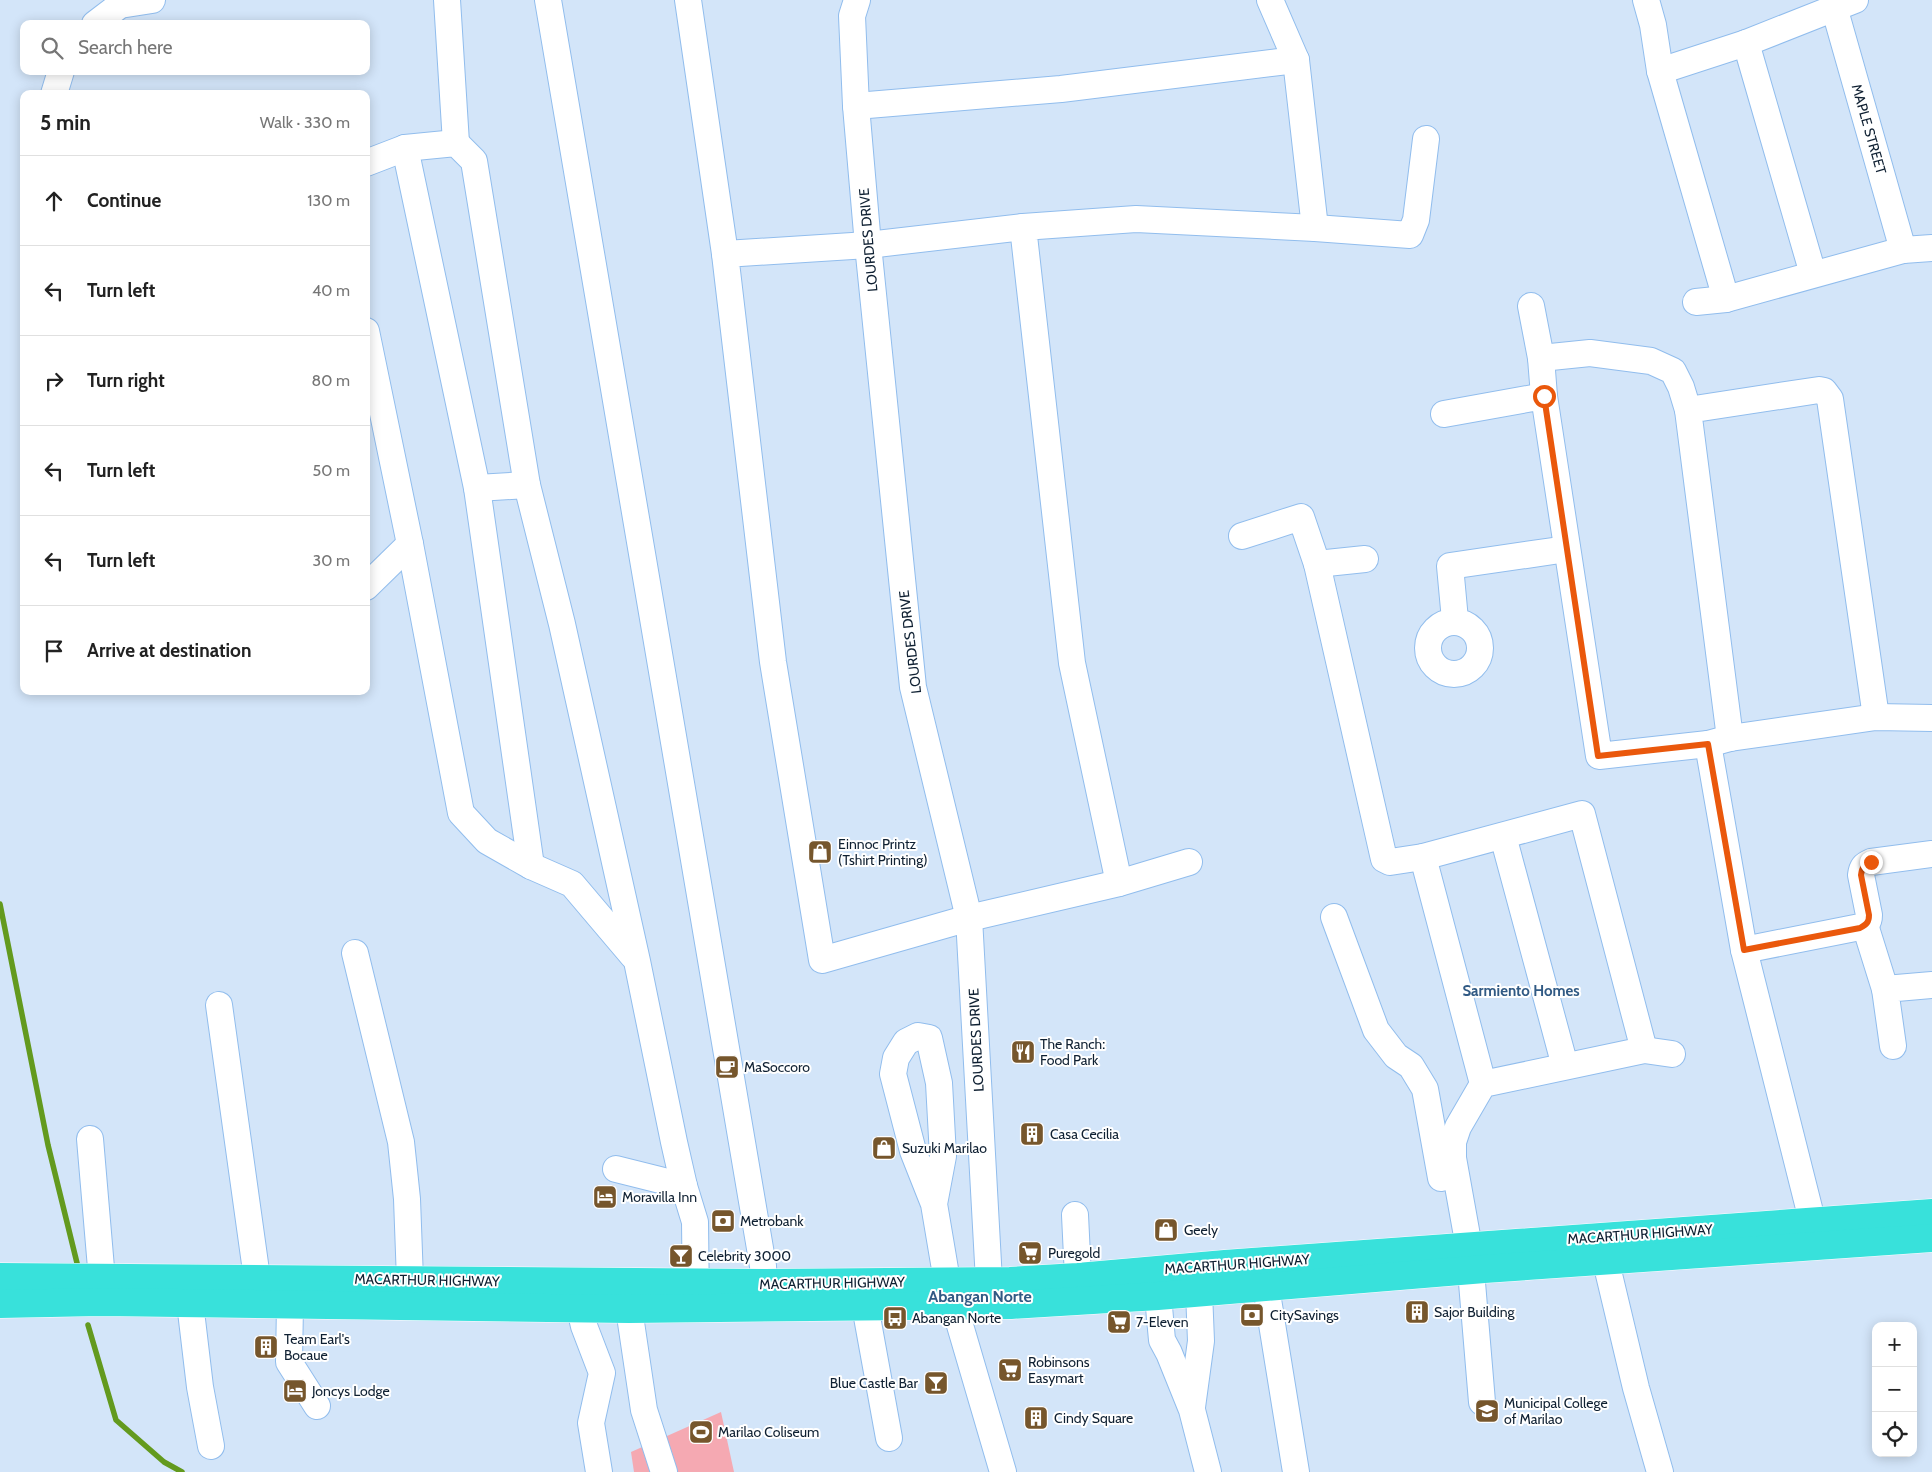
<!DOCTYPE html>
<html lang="en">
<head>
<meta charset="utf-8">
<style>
  :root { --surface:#fff; --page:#f6f6f6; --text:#222; --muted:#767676; --line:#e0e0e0 }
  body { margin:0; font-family:Cabin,sans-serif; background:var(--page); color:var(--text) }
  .controls { position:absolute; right:15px; bottom:15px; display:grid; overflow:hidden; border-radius:10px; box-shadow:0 2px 12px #0003 }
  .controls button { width:45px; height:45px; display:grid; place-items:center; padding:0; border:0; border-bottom:1px solid var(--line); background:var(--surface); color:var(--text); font:25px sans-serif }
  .stop { position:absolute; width:15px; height:15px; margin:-11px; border:4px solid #ea580c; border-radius:50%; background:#fff }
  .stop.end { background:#ea580c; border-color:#fff; box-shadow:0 1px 5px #0008 }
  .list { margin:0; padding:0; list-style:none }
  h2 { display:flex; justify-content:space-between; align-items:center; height:65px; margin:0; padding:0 20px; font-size:21px }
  h2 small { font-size:16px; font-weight:400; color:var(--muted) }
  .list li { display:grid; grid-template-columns:32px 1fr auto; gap:15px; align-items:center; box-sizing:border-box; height:90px; padding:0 20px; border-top:1px solid var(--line) }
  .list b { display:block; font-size:19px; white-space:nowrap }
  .list em { font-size:16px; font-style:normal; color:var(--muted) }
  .icon { flex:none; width:28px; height:28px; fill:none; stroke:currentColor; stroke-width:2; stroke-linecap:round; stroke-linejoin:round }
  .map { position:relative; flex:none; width:1932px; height:1472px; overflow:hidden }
  .search { position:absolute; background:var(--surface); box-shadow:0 2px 12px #0003; left:20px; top:20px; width:350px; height:55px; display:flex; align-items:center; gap:12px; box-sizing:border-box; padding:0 18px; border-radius:10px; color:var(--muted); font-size:19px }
  .panel { position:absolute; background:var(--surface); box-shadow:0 2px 12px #0003; left:20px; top:90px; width:350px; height:605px; border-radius:10px }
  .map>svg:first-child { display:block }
  .green { fill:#f5a9b2 }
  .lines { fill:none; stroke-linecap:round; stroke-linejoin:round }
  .stream { stroke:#639a1e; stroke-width:5.5 }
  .minor-casing { stroke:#91bded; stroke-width:28 }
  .highway-casing { stroke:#fff; stroke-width:29 }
  .minor { stroke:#fff; stroke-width:26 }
  .highway { stroke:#38e1db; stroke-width:28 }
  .route { stroke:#ea580c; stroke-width:6 }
  .labels { text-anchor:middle; stroke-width:4; stroke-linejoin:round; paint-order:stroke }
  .street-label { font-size:14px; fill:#0f2032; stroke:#fff }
  .poi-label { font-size:14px; fill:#0f2032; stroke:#fff; text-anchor:start }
  .neighbourhood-label { font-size:15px; font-weight:bold; fill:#315a84; stroke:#fff }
  .quarter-label { font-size:16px; font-weight:bold; fill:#315a84; stroke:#fff }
</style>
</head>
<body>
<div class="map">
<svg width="1932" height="1472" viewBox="0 0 1932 1472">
  <rect width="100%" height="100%" fill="#d3e5f9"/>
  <!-- green -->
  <polygon class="green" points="721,1412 734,1472 634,1472 631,1452"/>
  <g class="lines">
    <!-- stream -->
    <g class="stream">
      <polyline points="0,904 48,1145 77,1263"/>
      <polyline points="88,1325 116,1420 164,1462 182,1472"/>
    </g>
    <defs>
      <g id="minor">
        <polyline points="447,0 456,143"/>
        <polyline points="548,0 763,1266 764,1283"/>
        <polyline points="688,0 725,254"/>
        <polyline points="857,0 852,16 856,106 868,245 913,687 969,918 989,1281"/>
        <polyline points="1270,0 1296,60 1315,228"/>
        <polyline points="1646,0 1653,25 1660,71 1726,299"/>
        <polyline points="1834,7 1903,250"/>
        <polyline points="95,24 120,5 152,0"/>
        <polyline points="1746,43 1813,274"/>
        <polyline points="1660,71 1746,43 1855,0"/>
        <polyline points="54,94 61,71"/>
        <polyline points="856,106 1061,89 1296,60"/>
        <polyline points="405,148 477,488 531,866"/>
        <polyline points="366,163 405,148 456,143 474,161 527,485 562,624 637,961 674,1142 684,1186 695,1222 696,1305"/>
        <polyline points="1023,227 868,245 725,254 773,662 822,960 969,918 1119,883 1189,862"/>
        <polyline points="1696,302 1726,299 1903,250 1932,248"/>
        <polyline points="1531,306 1541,358"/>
        <polyline points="366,331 410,544 461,813 487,841 531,866 572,884 633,956"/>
        <polyline points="1544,396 1541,358 1590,353 1651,361 1673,371 1681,387 1688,410"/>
        <polyline points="1444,414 1544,396 1599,756 1708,744"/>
        <polyline points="477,488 527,485"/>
        <polyline points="1242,536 1301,517 1317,564"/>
        <polyline points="1365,559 1317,564 1384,859 1390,862 1423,857"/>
        <polyline points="366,587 410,544"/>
        <polyline points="1455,620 1450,566 1567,549"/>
        <circle cx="1454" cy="648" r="26"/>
        <polyline points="1730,738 1688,410 1819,390 1824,391 1830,399 1876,717"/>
        <polyline points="1503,836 1565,1066"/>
        <polyline points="1119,883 1072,663 1023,227 1136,219 1315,228 1410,235 1416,220 1426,139"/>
        <polyline points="1334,917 1376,1030 1396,1056 1411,1066 1425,1089 1441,1178"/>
        <polyline points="1865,925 1885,989"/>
        <path d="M1744,950L1860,927C1867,924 1869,922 1869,915L1861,875C1862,867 1864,865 1871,862L1932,854"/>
        <polyline points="355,953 401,1142 407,1199 410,1280"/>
        <polyline points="219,1005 257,1278"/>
        <polyline points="1893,1046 1885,989 1932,985"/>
        <polyline points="1483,1084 1423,857 1582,814 1644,1050"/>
        <polyline points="90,1139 101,1268 101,1299"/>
        <polyline points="616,1169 684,1186"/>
        <polyline points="934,1204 943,1156 939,1083 929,1038 918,1036 906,1042 896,1058 893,1074 913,1151 934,1204 947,1281 1003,1472"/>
        <polyline points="1075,1215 1078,1277"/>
        <polyline points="1812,1220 1744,950 1708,744 1730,738 1876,717 1932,718"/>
        <polyline points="1606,1262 1636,1388 1660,1472"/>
        <polyline points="575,1287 584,1326 602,1373 591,1423 599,1472"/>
        <polyline points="631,1287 629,1309 644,1410 664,1472"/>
        <polyline points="1266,1287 1296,1472"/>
        <polyline points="1158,1296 1162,1340 1169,1353 1192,1410 1208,1472"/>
        <polyline points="190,1303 200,1387 211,1446"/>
        <polyline points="290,1305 289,1362 317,1406"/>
        <polyline points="865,1306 889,1438"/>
        <polyline points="1482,1402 1469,1247 1453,1158 1453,1142 1458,1127 1483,1084 1644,1050 1672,1054"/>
        <polyline points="1192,1407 1201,1341 1199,1292"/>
      </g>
      <g id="highway">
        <polyline points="0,1277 764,1283 1010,1281 1078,1277 1225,1264 1932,1213"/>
        <polyline points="0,1304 101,1302 629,1309 1011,1305 1158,1296 1484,1269 1932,1238"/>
      </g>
    </defs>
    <!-- minor casing -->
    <use href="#minor" class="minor-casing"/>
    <!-- highway casing -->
    <use href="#highway" class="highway-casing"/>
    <!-- minor -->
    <use href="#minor" class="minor"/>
    <!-- highway -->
    <use href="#highway" class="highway"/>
  </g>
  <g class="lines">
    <!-- route -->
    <path class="route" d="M1544,396L1598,756L1708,744L1744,950L1860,928C1867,924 1869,922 1869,915L1861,875C1862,867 1864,865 1871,862"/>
  </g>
  <!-- icons -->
  <defs>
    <symbol id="shop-square" viewBox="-11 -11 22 22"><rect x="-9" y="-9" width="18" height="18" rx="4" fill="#76562c" stroke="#fff"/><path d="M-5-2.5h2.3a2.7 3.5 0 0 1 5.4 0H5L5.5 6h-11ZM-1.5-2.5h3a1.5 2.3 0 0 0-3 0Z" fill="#fff"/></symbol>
    <symbol id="restaurant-square" viewBox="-11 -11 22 22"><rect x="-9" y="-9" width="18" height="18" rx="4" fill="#76562c" stroke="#fff"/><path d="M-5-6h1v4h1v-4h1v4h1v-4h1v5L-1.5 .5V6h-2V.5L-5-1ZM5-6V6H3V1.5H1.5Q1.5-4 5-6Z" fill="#fff"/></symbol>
    <symbol id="cafe-square" viewBox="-11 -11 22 22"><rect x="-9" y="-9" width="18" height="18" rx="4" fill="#76562c" stroke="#fff"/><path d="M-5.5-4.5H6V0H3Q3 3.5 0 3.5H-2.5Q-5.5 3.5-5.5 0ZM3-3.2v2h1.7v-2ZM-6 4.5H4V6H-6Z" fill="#fff"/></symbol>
    <symbol id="building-square" viewBox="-11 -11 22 22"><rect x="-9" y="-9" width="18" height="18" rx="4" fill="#76562c" stroke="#fff"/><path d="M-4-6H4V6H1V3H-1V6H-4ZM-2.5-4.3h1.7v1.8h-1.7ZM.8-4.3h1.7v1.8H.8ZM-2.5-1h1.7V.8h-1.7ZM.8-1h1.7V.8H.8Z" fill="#fff"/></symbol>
    <symbol id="hotel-square" viewBox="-11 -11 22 22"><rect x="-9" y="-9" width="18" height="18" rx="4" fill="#76562c" stroke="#fff"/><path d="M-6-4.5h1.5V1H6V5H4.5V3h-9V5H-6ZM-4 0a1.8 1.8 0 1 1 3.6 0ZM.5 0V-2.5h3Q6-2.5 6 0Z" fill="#fff"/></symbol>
    <symbol id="bank-square" viewBox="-11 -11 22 22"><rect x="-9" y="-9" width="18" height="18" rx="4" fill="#76562c" stroke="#fff"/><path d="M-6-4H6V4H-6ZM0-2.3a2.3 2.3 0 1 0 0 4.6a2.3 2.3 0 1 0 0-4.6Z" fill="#fff"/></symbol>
    <symbol id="supermarket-square" viewBox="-11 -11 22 22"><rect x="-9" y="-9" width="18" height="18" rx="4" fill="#76562c" stroke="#fff"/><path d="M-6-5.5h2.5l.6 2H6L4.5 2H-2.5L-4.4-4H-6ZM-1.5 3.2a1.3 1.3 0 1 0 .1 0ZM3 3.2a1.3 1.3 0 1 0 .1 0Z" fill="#fff"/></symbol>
    <symbol id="bar-square" viewBox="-11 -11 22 22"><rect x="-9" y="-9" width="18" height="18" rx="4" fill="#76562c" stroke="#fff"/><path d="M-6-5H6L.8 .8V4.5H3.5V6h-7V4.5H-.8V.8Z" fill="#fff"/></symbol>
    <symbol id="bus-square" viewBox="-11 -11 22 22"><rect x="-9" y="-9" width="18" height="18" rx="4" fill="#76562c" stroke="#fff"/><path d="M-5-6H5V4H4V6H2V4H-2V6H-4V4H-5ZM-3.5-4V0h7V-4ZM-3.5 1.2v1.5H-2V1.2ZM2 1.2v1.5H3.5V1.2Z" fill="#fff"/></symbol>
    <symbol id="university-square" viewBox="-11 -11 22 22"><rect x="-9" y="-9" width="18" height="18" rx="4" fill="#76562c" stroke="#fff"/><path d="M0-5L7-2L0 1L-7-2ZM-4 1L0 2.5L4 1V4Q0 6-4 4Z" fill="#fff"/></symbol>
    <symbol id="stadium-square" viewBox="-11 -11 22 22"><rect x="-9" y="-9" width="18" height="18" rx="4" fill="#76562c" stroke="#fff"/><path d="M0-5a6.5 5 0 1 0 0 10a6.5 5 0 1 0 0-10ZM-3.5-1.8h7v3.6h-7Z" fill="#fff"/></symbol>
  </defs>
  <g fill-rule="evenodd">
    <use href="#shop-square" x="806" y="838" width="28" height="28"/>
    <use href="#restaurant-square" x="1009" y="1038" width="28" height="28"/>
    <use href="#cafe-square" x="713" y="1053" width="28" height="28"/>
    <use href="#building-square" x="1018" y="1120" width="28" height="28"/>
    <use href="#shop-square" x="870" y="1134" width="28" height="28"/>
    <use href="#hotel-square" x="591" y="1183" width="28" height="28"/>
    <use href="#bank-square" x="709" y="1207" width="28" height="28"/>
    <use href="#shop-square" x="1152" y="1216" width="28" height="28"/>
    <use href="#supermarket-square" x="1016" y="1239" width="28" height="28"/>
    <use href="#bar-square" x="667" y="1242" width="28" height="28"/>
    <use href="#building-square" x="1403" y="1298" width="28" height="28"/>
    <use href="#bank-square" x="1238" y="1301" width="28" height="28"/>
    <use href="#bus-square" x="881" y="1304" width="28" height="28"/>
    <use href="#supermarket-square" x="1105" y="1308" width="28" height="28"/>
    <use href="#building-square" x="252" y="1333" width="28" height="28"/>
    <use href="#supermarket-square" x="996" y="1356" width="28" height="28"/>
    <use href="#bar-square" x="922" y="1369" width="28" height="28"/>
    <use href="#hotel-square" x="281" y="1377" width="28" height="28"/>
    <use href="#university-square" x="1473" y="1397" width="28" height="28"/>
    <use href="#building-square" x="1022" y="1404" width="28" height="28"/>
    <use href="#stadium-square" x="687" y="1418" width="28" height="28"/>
  </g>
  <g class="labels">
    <!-- street labels -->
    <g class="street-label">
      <text transform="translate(1869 129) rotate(74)" y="5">MAPLE STREET</text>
      <text transform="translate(868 240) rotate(-95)" y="5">LOURDES DRIVE</text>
      <text transform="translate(910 642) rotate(-97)" y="5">LOURDES DRIVE</text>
      <text transform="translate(976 1040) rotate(-93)" y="5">LOURDES DRIVE</text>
      <text transform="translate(1640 1234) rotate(-4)" y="5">MACARTHUR HIGHWAY</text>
      <text transform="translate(1237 1264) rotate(-4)" y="5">MACARTHUR HIGHWAY</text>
      <text transform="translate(427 1280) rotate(1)" y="5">MACARTHUR HIGHWAY</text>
      <text transform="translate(832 1283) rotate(-1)" y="5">MACARTHUR HIGHWAY</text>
    </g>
    <!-- poi labels -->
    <g class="poi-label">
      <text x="838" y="849">Einnoc Printz<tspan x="838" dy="16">(Tshirt Printing)</tspan></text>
      <text x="1040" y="1049">The Ranch:<tspan x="1040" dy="16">Food Park</tspan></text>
      <text x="744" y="1072">MaSoccoro</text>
      <text x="1050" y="1139">Casa Cecilia</text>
      <text x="902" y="1153">Suzuki Marilao</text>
      <text x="622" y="1202">Moravilla Inn</text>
      <text x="740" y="1226">Metrobank</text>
      <text x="1184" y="1235">Geely</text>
      <text x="1048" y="1258">Puregold</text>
      <text x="698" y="1261">Celebrity 3000</text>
      <text x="1434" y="1317">Sajor Building</text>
      <text x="1270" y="1320">CitySavings</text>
      <text x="912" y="1323">Abangan Norte</text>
      <text x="1136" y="1327">7-Eleven</text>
      <text x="284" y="1344">Team Earl's<tspan x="284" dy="16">Bocaue</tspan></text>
      <text x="1028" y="1367">Robinsons<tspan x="1028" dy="16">Easymart</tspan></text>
      <text x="918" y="1388" text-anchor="end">Blue Castle Bar</text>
      <text x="312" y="1396">Joncys Lodge</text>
      <text x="1504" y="1408">Municipal College<tspan x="1504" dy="16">of Marilao</tspan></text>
      <text x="1054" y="1423">Cindy Square</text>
      <text x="718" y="1437">Marilao Coliseum</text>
    </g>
    <!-- neighbourhood labels -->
    <g class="neighbourhood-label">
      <text x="1521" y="996">Sarmiento Homes</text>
    </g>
    <!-- quarter labels -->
    <g class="quarter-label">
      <text x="980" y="1302">Abangan Norte</text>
    </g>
  </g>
</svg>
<div class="controls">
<button>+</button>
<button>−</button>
<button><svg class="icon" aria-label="locate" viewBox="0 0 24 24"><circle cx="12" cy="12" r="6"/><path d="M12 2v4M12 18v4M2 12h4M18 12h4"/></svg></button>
</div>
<div class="stop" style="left:1544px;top:396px"></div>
<div class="stop end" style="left:1871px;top:862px"></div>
<div class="search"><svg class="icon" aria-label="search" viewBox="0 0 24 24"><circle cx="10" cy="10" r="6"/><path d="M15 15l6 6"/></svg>Search here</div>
<section class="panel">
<h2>5 min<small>Walk · 330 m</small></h2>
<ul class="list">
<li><svg class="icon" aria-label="ahead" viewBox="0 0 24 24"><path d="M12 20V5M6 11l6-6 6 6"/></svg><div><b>Continue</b></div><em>130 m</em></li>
<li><svg class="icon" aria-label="left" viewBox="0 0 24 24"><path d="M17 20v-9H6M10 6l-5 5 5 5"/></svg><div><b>Turn left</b></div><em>40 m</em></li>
<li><svg class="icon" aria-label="right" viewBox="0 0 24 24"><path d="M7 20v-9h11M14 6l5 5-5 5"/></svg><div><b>Turn right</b></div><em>80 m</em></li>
<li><svg class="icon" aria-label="left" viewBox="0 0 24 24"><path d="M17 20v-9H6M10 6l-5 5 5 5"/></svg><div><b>Turn left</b></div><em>50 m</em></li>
<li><svg class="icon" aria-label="left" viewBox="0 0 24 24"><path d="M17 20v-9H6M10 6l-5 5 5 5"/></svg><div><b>Turn left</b></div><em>30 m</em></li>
<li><svg class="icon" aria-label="arrive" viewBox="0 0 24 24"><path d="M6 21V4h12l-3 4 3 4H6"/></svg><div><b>Arrive at destination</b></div></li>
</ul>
</section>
</div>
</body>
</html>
